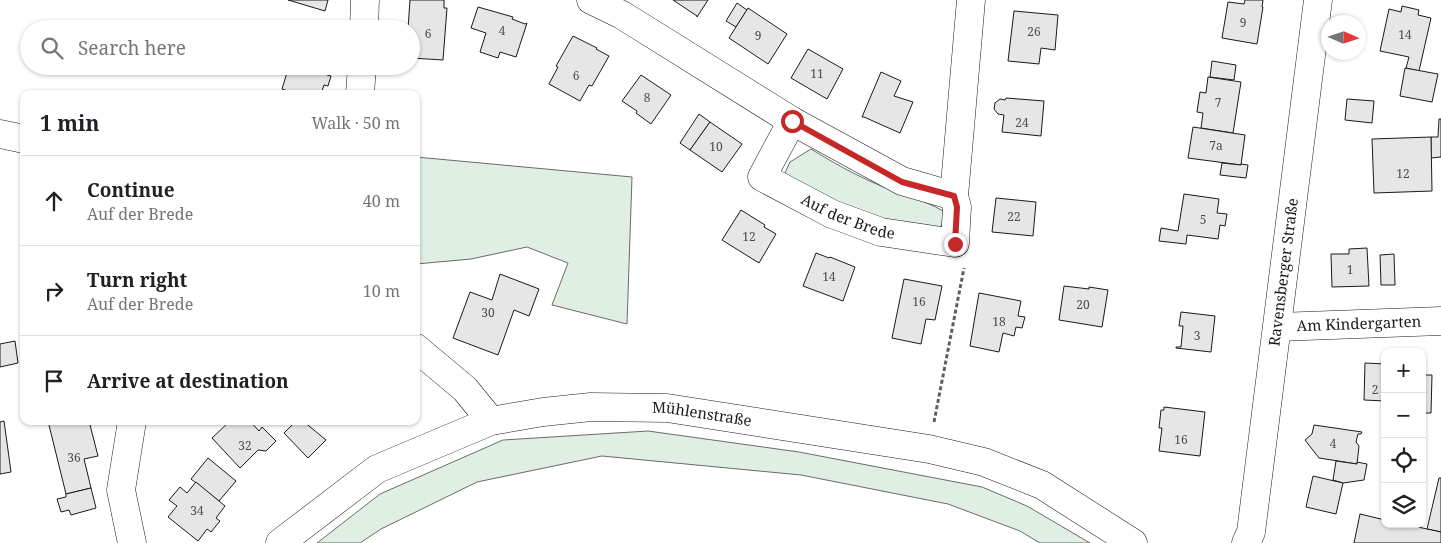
<!DOCTYPE html>
<html lang="en">
<head>
<meta charset="utf-8">
<style>
  :root { --surface:#fff; --page:#f2f2f2; --text:#202124; --muted:#757577; --line:#e0e0e0 }
  body { margin:0; font-family:"Noto Serif",serif; background:var(--page); color:var(--text) }
  .controls { position:absolute; right:15px; bottom:15px; display:grid; overflow:hidden; border-radius:10px; box-shadow:0 1px 4px #0004 }
  .controls button { width:45px; height:45px; display:grid; place-items:center; padding:0; border:0; border-bottom:1px solid var(--line); background:var(--surface); color:var(--text); font:25px sans-serif }
  .compass { position:absolute; left:1321px; top:15px; width:45px; height:45px; border-radius:50%; background:var(--surface); box-shadow:0 1px 4px #0004; rotate:93deg }
  .stop { position:absolute; width:15px; height:15px; margin:-11px; border:4px solid #c62828; border-radius:50%; background:#fff }
  .stop.end { background:#c62828; border-color:#fff; box-shadow:0 1px 5px #0008 }
  .list { margin:0; padding:0; list-style:none }
  h2 { display:flex; justify-content:space-between; align-items:center; height:65px; margin:0; padding:0 20px; font-size:21px }
  h2 small { font-size:16px; font-weight:400; color:var(--muted) }
  .list li { display:grid; grid-template-columns:32px 1fr auto; gap:15px; align-items:center; box-sizing:border-box; height:90px; padding:0 20px; border-top:1px solid var(--line) }
  .list b { display:block; font-size:19px; white-space:nowrap }
  .list p { margin:0; font-size:16px; white-space:nowrap; color:var(--muted) }
  .list em { font-size:16px; font-style:normal; color:var(--muted) }
  .icon { flex:none; width:28px; height:28px; fill:none; stroke:currentColor; stroke-width:2; stroke-linecap:round; stroke-linejoin:round }
  .map { position:relative; flex:none; width:1441px; height:543px; overflow:hidden }
  .search { position:absolute; background:var(--surface); box-shadow:0 1px 4px #0004; left:20px; top:20px; width:400px; height:55px; display:flex; align-items:center; gap:12px; box-sizing:border-box; padding:0 18px; border-radius:28px; color:var(--muted); font-size:19px }
  .panel { position:absolute; background:var(--surface); box-shadow:0 1px 4px #0004; left:20px; top:90px; width:400px; height:335px; border-radius:10px }
  .map>svg:first-child { display:block }
  .green { fill:#e0efe3; stroke:#6a6a6a }
  .building { fill:#e6e6e6; stroke:#1a1a1a }
  .lines { fill:none; stroke-linecap:round; stroke-linejoin:round }
  .minor-casing { stroke:#1a1a1a; stroke-width:29 }
  .path { stroke:#5f5f5f; stroke-width:3; stroke-dasharray:4 2.5; stroke-linecap:butt }
  .minor { stroke:#fff; stroke-width:28 }
  .route { stroke:#c62828; stroke-width:6 }
  .labels { text-anchor:middle; stroke-width:4; stroke-linejoin:round; paint-order:stroke }
  .number-label { font-size:12px; fill:#4d4d4d }
  .street-label { font-size:15px; fill:#1a1a1a; stroke:#fff }
</style>
</head>
<body>
<div class="map">
<svg width="1441" height="543" viewBox="0 0 1441 543">
  <rect width="100%" height="100%" fill="#fff"/>
  <!-- green -->
  <g class="green">
    <path d="M811,149C832,162 855,175 879,185C900,195 923,199 943,211L942,226L929,229L899,224L833,202L795,185L785,173L790,162Z"/>
    <polygon points="416,157 632,177 627,324 552,305 568,263 527,247 471,259 416,264"/>
    <polygon points="648,431 799,452 982,487 1027,506 1090,543 1040,543 1020,531 948,504 801,475 602,456 477,482 381,529 360,543 317,543 380,494 503,440"/>
  </g>
  <!-- building -->
  <g class="building">
    <polygon points="288,0 328,0 325,11"/>
    <polygon points="410,0 444,0 444,8 447,8 443,60 411,58 411,29 408,29"/>
    <polygon points="673,0 708,0 697,17 697,16"/>
    <polygon points="1245,0 1263,0 1262,7 1263,7 1257,44 1222,38 1228,2 1244,4"/>
    <polygon points="737,3 747,10 736,27 726,21"/>
    <polygon points="1402,6 1419,10 1418,15 1431,18 1419,71 1406,68 1409,57 1380,51 1389,9 1401,12"/>
    <polygon points="478,7 513,17 512,19 525,24 527,23 516,57 500,52 498,58 480,52 486,33 471,28"/>
    <polygon points="748,8 787,34 768,64 729,38"/>
    <polygon points="1014,11 1058,15 1055,50 1041,48 1039,64 1008,61"/>
    <polygon points="573,36 597,48 596,49 609,56 592,86 589,85 580,101 549,84 558,67 556,66"/>
    <polygon points="808,49 843,69 827,99 791,78"/>
    <polygon points="1212,61 1236,65 1234,80 1210,77"/>
    <polygon points="289,66 329,66 327,75 331,76 328,86 324,85 321,94 297,94 282,89"/>
    <polygon points="1405,68 1438,74 1432,102 1400,96"/>
    <polygon points="881,72 901,81 894,96 913,102 900,133 864,117 862,117"/>
    <polygon points="641,75 671,95 651,124 636,113 637,111 622,101"/>
    <polygon points="1208,77 1241,82 1233,133 1201,128 1203,113 1197,112 1200,92 1206,93"/>
    <polygon points="1006,98 1044,101 1041,136 1002,132 1004,115 998,114 994,109 995,103 1000,99 1005,100"/>
    <polygon points="1347,99 1374,101 1372,123 1345,120"/>
    <polygon points="699,114 710,122 690,150 680,143"/>
    <polygon points="1439,119 1441,119 1441,157 1431,158 1431,137 1438,137"/>
    <polygon points="710,122 742,144 722,172 690,150"/>
    <polygon points="1193,127 1245,135 1241,165 1188,158"/>
    <polygon points="1431,137 1432,191 1374,193 1372,139"/>
    <polygon points="1222,163 1241,165 1241,164 1248,165 1246,178 1220,175"/>
    <polygon points="1184,194 1219,199 1217,213 1227,214 1225,226 1220,225 1218,239 1187,235 1186,244 1159,241 1161,228 1178,231"/>
    <polygon points="996,198 1036,202 1033,236 992,232"/>
    <polygon points="741,210 765,225 764,227 776,234 759,263 722,240"/>
    <polygon points="1367,248 1369,286 1332,287 1331,254 1349,254 1349,249"/>
    <polygon points="816,253 829,258 830,257 855,267 843,301 803,286"/>
    <polygon points="1394,254 1395,285 1381,285 1380,255"/>
    <polygon points="500,274 539,289 529,316 514,310 498,355 453,338 470,292 492,300"/>
    <polygon points="904,279 942,286 935,320 926,319 921,344 892,338"/>
    <polygon points="1064,286 1089,289 1089,287 1108,290 1102,327 1059,320"/>
    <polygon points="979,293 1021,301 1018,316 1025,317 1022,328 1016,327 1014,336 1003,333 999,352 970,346"/>
    <polygon points="1181,312 1215,316 1211,352 1176,348 1176,347 1181,347 1183,326 1179,326"/>
    <polygon points="15,341 18,363 0,367 0,344"/>
    <polygon points="1365,363 1385,364 1385,401 1364,400"/>
    <polygon points="1422,375 1432,375 1431,413 1422,413"/>
    <polygon points="1164,407 1205,412 1200,456 1159,451 1162,428 1159,428 1161,410 1164,410"/>
    <polygon points="4,421 11,472 0,474 0,422"/>
    <polygon points="48,421 89,421 98,456 84,459 91,488 66,494"/>
    <polygon points="230,421 250,421 259,431 262,427 276,441 266,451 258,450 240,468 212,438"/>
    <polygon points="296,421 303,421 326,440 308,458 284,433"/>
    <polygon points="1314,425 1362,432 1361,434 1358,434 1356,442 1359,446 1357,464 1319,458 1305,440 1312,434"/>
    <polygon points="208,458 236,481 219,501 191,479"/>
    <polygon points="1336,461 1357,464 1357,462 1367,464 1364,480 1343,483 1333,480"/>
    <polygon points="1313,476 1343,483 1336,514 1306,507"/>
    <polygon points="1439,478 1441,478 1441,532 1427,529"/>
    <polygon points="196,482 225,506 216,518 220,521 211,532 207,529 198,541 168,517 177,506 169,500 180,487 187,493"/>
    <polygon points="91,488 96,508 71,515 69,510 61,512 57,499 66,497 66,494"/>
    <polygon points="1360,514 1385,520 1385,524 1404,524 1441,532 1441,543 1354,543"/>
  </g>
  <g class="lines">
    <defs>
      <g id="minor">
        <polyline points="591,0 622,15 792,121 902,181 954,196"/>
        <polyline points="364,29 365,0"/>
        <polyline points="360,94 362,66"/>
        <path id="s1" d="M792,121L762,177L832,214L881,232L955,243L957,207L954,196L971,0"/>
        <polyline points="0,134 24,139"/>
        <path id="s2" d="M1278,327L1441,321"/>
        <polyline points="416,348 465,389 491,421"/>
        <polyline points="132,421 121,490 132,543"/>
        <path id="s3" d="M280,543L377,469L491,421L543,412L591,407L667,408L929,449L984,462L1042,485L1133,543"/>
        <path id="s4" d="M1246,543L1251,532L1318,0"/>
      </g>
    </defs>
    <!-- minor casing -->
    <use href="#minor" class="minor-casing"/>
    <!-- path -->
    <polyline class="path" points="934,422 964,268"/>
    <!-- minor -->
    <use href="#minor" class="minor"/>
  </g>
  <g class="lines">
    <!-- route -->
    <polyline class="route" points="792,121 902,182 954,196 957,207 955,244"/>
  </g>
  <g class="labels">
    <!-- number labels -->
    <g class="number-label">
      <text x="1243" y="27">9</text>
      <text x="502" y="35">4</text>
      <text x="1034" y="36">26</text>
      <text x="428" y="38">6</text>
      <text x="1405" y="39">14</text>
      <text x="758" y="40">9</text>
      <text x="817" y="78">11</text>
      <text x="576" y="80">6</text>
      <text x="647" y="102">8</text>
      <text x="1218" y="107">7</text>
      <text x="1022" y="127">24</text>
      <text x="1216" y="150">7a</text>
      <text x="716" y="151">10</text>
      <text x="1403" y="178">12</text>
      <text x="1014" y="221">22</text>
      <text x="1203" y="224">5</text>
      <text x="749" y="241">12</text>
      <text x="1350" y="274">1</text>
      <text x="829" y="281">14</text>
      <text x="919" y="306">16</text>
      <text x="1083" y="309">20</text>
      <text x="488" y="317">30</text>
      <text x="999" y="326">18</text>
      <text x="1197" y="340">3</text>
      <text x="1375" y="394">2</text>
      <text x="1181" y="444">16</text>
      <text x="1333" y="448">4</text>
      <text x="245" y="450">32</text>
      <text x="74" y="462">36</text>
      <text x="197" y="515">34</text>
    </g>
    <!-- street labels -->
    <g class="street-label">
      <text dy="5" stroke="none"><textPath href="#s1" startOffset="159">Auf der Brede</textPath></text>
      <text dy="5" stroke="none"><textPath href="#s4" startOffset="274">Ravensberger Straße</textPath></text>
      <text dy="5" stroke="none"><textPath href="#s2" startOffset="81">Am Kindergarten</textPath></text>
      <text dy="5" stroke="none"><textPath href="#s3" startOffset="458">Mühlenstraße</textPath></text>
    </g>
  </g>
</svg>
<div class="controls">
<button>+</button>
<button>−</button>
<button><svg class="icon" aria-label="locate" viewBox="0 0 24 24"><circle cx="12" cy="12" r="6"/><path d="M12 2v4M12 18v4M2 12h4M18 12h4"/></svg></button>
<button><svg class="icon" aria-label="layers" viewBox="0 0 24 24"><path d="M12 4l9 5-9 5-9-5zM3 14l9 5 9-5"/></svg></button>
</div>
<svg class="compass" viewBox="-18 -18 36 36"><path d="M0-13l5 13h-10z" fill="#e53935"/><path d="M0 13l5-13h-10z" fill="#757577"/></svg>
<div class="stop" style="left:792px;top:121px"></div>
<div class="stop end" style="left:955px;top:244px"></div>
<div class="search"><svg class="icon" aria-label="search" viewBox="0 0 24 24"><circle cx="10" cy="10" r="6"/><path d="M15 15l6 6"/></svg>Search here</div>
<section class="panel">
<h2>1 min<small>Walk · 50 m</small></h2>
<ul class="list">
<li><svg class="icon" aria-label="ahead" viewBox="0 0 24 24"><path d="M12 20V5M6 11l6-6 6 6"/></svg><div><b>Continue</b><p>Auf der Brede</p></div><em>40 m</em></li>
<li><svg class="icon" aria-label="right" viewBox="0 0 24 24"><path d="M7 20v-9h11M14 6l5 5-5 5"/></svg><div><b>Turn right</b><p>Auf der Brede</p></div><em>10 m</em></li>
<li><svg class="icon" aria-label="arrive" viewBox="0 0 24 24"><path d="M6 21V4h12l-3 4 3 4H6"/></svg><div><b>Arrive at destination</b></div></li>
</ul>
</section>
</div>
</body>
</html>
